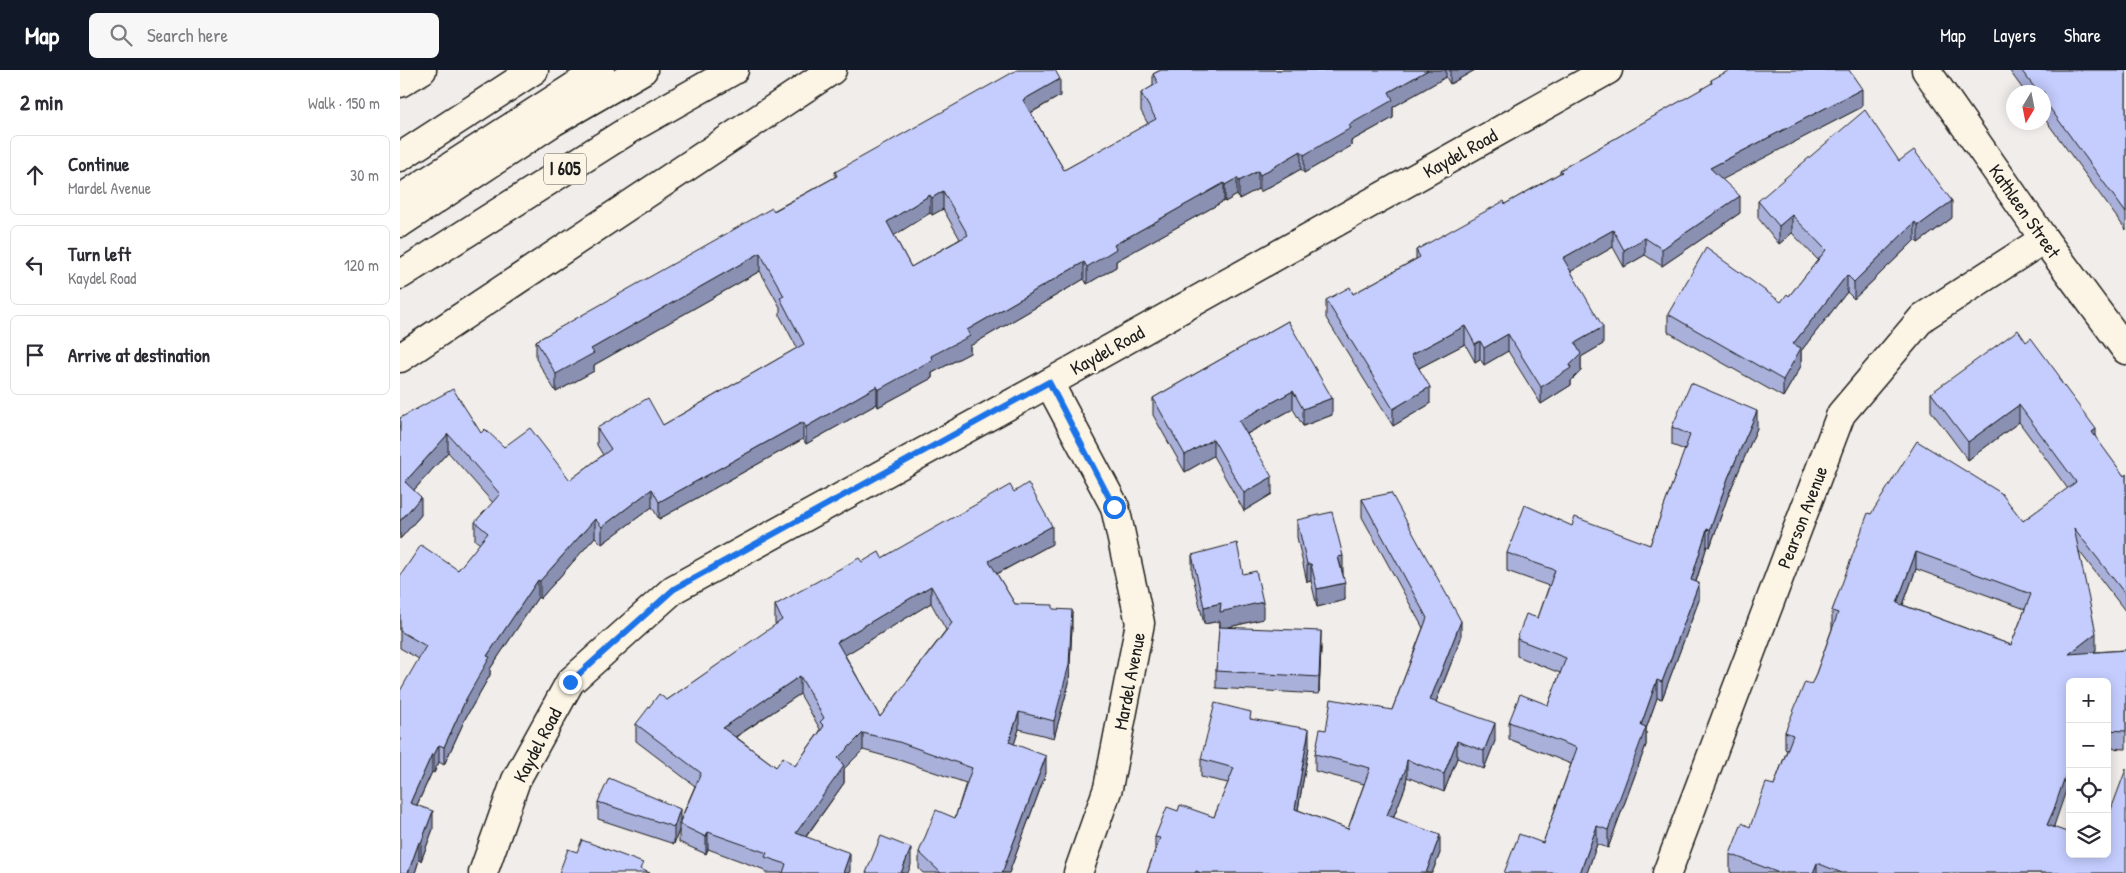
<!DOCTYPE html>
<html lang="en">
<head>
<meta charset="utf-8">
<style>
  :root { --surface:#fff; --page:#f7f7f7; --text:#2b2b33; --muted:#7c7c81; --line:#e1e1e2; --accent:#111827 }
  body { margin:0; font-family:"Patrick Hand",sans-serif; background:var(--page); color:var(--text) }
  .controls { position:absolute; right:15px; bottom:15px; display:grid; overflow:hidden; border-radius:8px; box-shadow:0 2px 12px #0003 }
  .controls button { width:45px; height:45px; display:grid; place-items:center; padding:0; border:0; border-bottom:1px solid var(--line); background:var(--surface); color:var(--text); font:25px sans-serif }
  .compass { position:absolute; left:1606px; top:15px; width:45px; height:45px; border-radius:50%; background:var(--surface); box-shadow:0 2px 12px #0003; rotate:190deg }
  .stop { position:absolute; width:15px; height:15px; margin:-11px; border:4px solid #1a73e8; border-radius:50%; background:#fff }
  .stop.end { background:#1a73e8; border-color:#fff; box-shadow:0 1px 5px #0008 }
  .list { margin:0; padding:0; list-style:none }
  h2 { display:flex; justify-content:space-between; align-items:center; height:65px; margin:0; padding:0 20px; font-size:21px }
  h2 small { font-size:16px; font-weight:400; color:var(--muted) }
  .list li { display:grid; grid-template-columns:32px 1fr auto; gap:15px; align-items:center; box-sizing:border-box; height:80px; margin:0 10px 10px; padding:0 10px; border:1px solid var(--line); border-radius:8px }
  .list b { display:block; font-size:19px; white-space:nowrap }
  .list p { margin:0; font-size:16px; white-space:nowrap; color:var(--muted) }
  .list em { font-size:16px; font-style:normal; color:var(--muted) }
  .icon { flex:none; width:28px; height:28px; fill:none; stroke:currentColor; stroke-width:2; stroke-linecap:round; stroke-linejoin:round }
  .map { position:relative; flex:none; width:1726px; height:803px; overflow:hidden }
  header { display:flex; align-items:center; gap:30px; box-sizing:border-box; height:70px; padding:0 25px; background:var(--accent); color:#fff }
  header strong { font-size:24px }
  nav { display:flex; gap:28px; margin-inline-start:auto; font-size:18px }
  .search { width:350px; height:45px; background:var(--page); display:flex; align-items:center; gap:12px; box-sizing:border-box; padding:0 18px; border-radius:8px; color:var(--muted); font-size:19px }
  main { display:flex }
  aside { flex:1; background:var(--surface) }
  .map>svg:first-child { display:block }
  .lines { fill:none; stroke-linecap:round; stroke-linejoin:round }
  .minor-casing { stroke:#1c1c1c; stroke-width:31 }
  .highway-casing { stroke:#1c1c1c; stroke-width:31 }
  .minor { stroke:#fcf5e5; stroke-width:28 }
  .highway { stroke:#fcf5e5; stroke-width:28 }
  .wall { fill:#a9b0da; stroke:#1c1c1c; fill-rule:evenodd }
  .shaded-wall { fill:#8990b2; stroke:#1c1c1c }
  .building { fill:#c4cdfe; stroke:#1c1c1c; fill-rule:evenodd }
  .route { stroke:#1a73e8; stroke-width:6 }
  .labels { text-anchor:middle; stroke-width:5; stroke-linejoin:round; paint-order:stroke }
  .shield { fill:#fcf5e5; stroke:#5f5d58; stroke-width:1 }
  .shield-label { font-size:18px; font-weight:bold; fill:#1c1c1c }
  .street-label { font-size:19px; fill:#1c1c1c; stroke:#fcf5e5 }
</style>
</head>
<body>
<header>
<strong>Map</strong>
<div class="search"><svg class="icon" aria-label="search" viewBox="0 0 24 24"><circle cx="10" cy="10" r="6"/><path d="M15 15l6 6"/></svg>Search here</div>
<nav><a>Map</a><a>Layers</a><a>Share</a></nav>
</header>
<main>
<aside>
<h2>2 min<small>Walk · 150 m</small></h2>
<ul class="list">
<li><svg class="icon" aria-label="ahead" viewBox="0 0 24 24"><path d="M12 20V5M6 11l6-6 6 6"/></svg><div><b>Continue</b><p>Mardel Avenue</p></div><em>30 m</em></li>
<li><svg class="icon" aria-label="left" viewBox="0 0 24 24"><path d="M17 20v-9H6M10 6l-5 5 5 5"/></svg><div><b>Turn left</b><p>Kaydel Road</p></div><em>120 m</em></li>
<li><svg class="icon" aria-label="arrive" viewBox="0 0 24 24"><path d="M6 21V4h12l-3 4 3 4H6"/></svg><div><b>Arrive at destination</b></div></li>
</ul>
</aside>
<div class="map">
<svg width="1726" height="803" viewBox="0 0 1726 803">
  <rect width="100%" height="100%" fill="#f1edea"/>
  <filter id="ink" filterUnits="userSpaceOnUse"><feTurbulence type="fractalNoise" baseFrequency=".02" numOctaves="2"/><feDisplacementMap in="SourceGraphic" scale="10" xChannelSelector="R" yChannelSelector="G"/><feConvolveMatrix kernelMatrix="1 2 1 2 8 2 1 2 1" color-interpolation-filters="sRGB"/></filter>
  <g filter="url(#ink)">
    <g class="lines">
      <defs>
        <g id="minor">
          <polyline points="1526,0 1644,169 1726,280"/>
          <polyline points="649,313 715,437 740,553 708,718 678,803"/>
          <polyline points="83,803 116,710 170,612 274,519 649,313 1208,0"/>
          <polyline points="1267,803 1441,344 1523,247 1644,169"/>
        </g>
        <g id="highway">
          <polyline points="0,13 22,0"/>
          <polyline points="0,87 134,0"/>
          <polyline points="0,129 200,0"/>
          <polyline points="0,153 153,52 243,0"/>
          <polyline points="0,205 235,56 334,0"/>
          <polyline points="0,288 432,0"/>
        </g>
      </defs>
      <!-- minor casing -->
      <use href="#minor" class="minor-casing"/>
      <!-- highway casing -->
      <use href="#highway" class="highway-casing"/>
      <!-- minor -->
      <use href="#minor" class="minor"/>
      <!-- highway -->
      <use href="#highway" class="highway"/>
    </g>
    <!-- wall -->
    <g class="wall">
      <path d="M761,0H1075L1050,14L1046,7L993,37V48L951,71V76L904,103L901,99L860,122L858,119L839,129L837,125L825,132L824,131L716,191V197L687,214L684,209L570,276V283L532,303V308L478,337L477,334L406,374L403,369L259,449L252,437L202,474L195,467L140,529L138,527L90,599V605L66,647L44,695L39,692L34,703L32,702L17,735L33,759L21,791L19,790L15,803H0L19,589L0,578V506L58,500L80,474L75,470V452L93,433L48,382L14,420L21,445L0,469V348L81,363L104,377L170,410L203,385L197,375V358L263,355L397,278L380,246V237L360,201L194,295V301L156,322L136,289V271L435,107V102L660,26L631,43L664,100L748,54L741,41V23L753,16V4ZM543,139L560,169L511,197L494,165L530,143L532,145Z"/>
      <polygon points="1609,0 1726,0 1726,160 1644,48 1644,22 1625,22"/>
      <polygon points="1311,10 1462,37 1322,109 1340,143 1262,196 1245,185 1224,197 1213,177 1171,201 1203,274 1181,287 1181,301 1171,311 1171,315 1141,334 1108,281 1084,295 1080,289 1075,292 1065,274 1019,298 1030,334 993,356 926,248 926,230 953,224 1016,189 1016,180 1105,134 1160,103 1160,100 1311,14"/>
      <polygon points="1499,91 1552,148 1518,173 1515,170 1454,229 1447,222 1401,281 1401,296 1383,327 1268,262 1268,244 1381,232 1389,226 1418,190 1392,163 1379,174 1358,148 1358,131"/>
      <polygon points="888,251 932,345 903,356 893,339 847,364 872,424 844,441 813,386 785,402 753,345 753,328"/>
      <path d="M1626,272L1660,310L1696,369L1724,406L1726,404V542L1679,481L1696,580L1693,582L1726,580V679L1707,678V612H1670L1654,757L1726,803H1333L1330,802V784L1350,757L1374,715L1387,680L1385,679V662L1414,609L1432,559V541L1471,444L1623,451L1668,419L1619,352L1568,390L1531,341V323ZM1516,499L1625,539L1611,575L1503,535Z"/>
      <polygon points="1272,357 1357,358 1328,426 1310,477 1307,476 1296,512 1299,530 1262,629 1257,628 1246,659 1246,675 1208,778 1197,774 1187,803 1104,803 1143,773 1171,694 1109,669 1109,652 1148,635 1160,603 1117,586 1117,569 1138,548 1149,516 1107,501 1107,483 1172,456 1250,475 1285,380 1272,375"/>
      <path d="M614,422L652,474L597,504L615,534L653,539L672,557L669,613L654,668L619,659L614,674L646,703L609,803H523L519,799V782L555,748L566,713L499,690L463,680L444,699V713L406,767L450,801L449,803H365V800L308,779L306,784L279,772V760L274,774L198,749V732L280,751L295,716L236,671V654L267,630L376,555L375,553V535L462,492L482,488ZM531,533L546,560L480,647L445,585ZM400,624L420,659V661L395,696L376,697L336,667Z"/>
      <polygon points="962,429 1061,568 1036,632 1095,671 1084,699 1057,688 1044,722 1007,707 1005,718 993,748 1040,783 1032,803 747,803 755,780 755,767 778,741 814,747 828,713 801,707 801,689 851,649 909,677 898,740 948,759 964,714 915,701 915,684 926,660 992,640 1023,558 962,447"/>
      <polygon points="897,450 943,503 945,530 917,537 911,511 907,512 897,467"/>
      <polygon points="792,485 843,504 863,549 829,557 921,578 919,624 816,618 816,601 820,551 804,554 792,502"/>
    </g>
    <!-- shaded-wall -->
    <g class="shaded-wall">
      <polygon points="1028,0 1046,0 1046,7 993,37 993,48 951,71 951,76 904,103 904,85 949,55 989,22"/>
      <polygon points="1050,0 1075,0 1050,14"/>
      <polygon points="660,9 660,26 623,47 623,30"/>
      <polygon points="1462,19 1462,37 1310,116 1310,98"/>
      <polygon points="901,81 901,99 860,122 860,105"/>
      <polygon points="858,101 858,119 839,129 839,111"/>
      <polygon points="837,108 837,125 825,132 825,115"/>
      <polygon points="824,113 824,131 716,191 716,197 687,214 687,197 714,175"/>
      <polygon points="543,121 543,139 532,145 532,128"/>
      <polygon points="530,125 530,143 487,170 487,152"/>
      <polygon points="1340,126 1340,143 1262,196 1262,179"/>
      <polygon points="1552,131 1552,148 1518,173 1518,156"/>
      <polygon points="1392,145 1392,163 1379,174 1379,156"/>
      <polygon points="1515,152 1515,170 1454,229 1454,212"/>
      <polygon points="1213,160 1213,177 1163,206 1163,188"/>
      <polygon points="1245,168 1245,185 1224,197 1224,180"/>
      <polygon points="360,183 360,201 194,295 194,301 156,322 156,304 191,279"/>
      <polygon points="684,192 684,209 570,276 570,283 532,303 532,308 478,337 478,320 531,286 567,260"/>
      <polygon points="1447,205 1447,222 1401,281 1401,296 1383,327 1383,310 1393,274"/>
      <polygon points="1065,256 1065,274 1011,302 1011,285"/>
      <polygon points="1203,257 1203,274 1181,287 1181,301 1171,311 1171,315 1141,334 1141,317 1175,273"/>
      <polygon points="1108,264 1108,281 1084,295 1084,278"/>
      <polygon points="1080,271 1080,289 1075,292 1075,274"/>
      <polygon points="477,316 477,334 406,374 406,357"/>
      <polygon points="1030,317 1030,334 993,356 993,339"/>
      <polygon points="893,321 893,339 839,368 839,351"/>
      <polygon points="932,328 932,345 903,356 903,339"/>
      <polygon points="1619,335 1619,352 1568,390 1568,372"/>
      <polygon points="1357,341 1357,358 1328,426 1310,477 1310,460 1328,408"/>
      <polygon points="403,352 403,369 259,449 259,432"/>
      <polygon points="1696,359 1696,376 1692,362"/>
      <polygon points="48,364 48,382 5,430 5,412"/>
      <polygon points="813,369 813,386 785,402 785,385"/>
      <polygon points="872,407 872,424 844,441 844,423"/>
      <polygon points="252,419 252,437 202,474 202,457"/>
      <polygon points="21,427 21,445 0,469 0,451"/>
      <polygon points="195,449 195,467 140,529 140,511"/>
      <polygon points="652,456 652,474 589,508 589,491"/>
      <polygon points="1307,459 1307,476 1291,527 1291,510"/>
      <polygon points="1516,482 1516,499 1497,551 1497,533"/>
      <polygon points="943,486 943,503 938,487"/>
      <polygon points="907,494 911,494 911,511 907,512"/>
      <polygon points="138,510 138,527 90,599 90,605 66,647 44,695 44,677 66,629 87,586"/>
      <polygon points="945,513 945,530 917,537 917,519"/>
      <polygon points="1299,513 1299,530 1262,629 1262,612"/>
      <polygon points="531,516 531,533 437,590 437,572"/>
      <polygon points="863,532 863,549 820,559 820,551 804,554 804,537 821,533"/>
      <polygon points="672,540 672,557 669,613 654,668 654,651"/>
      <polygon points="1061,551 1061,568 1030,647 1030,630"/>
      <polygon points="921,561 921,578 919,624 919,607"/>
      <polygon points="1696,563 1696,580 1669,601 1669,584"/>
      <polygon points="400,606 400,624 323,675 323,658"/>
      <polygon points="1257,610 1257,628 1246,659 1246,675 1208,778 1208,760 1241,655"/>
      <polygon points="619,642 619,659 609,690 609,672"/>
      <polygon points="1095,653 1095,671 1084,699 1084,681"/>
      <polygon points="909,659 909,677 895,756 895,739"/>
      <polygon points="463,663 463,680 444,699 444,713 396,780 396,763 438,688"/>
      <polygon points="1057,671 1057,688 1044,722 1044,704"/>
      <polygon points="39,675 39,692 34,703 34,685"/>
      <polygon points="32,684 32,702 10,750 10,733"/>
      <polygon points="646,686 646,703 609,803 602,803"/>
      <polygon points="1007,690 1007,707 1005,718 987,763 987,745"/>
      <polygon points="1670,692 1670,709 1654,756 1647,772 1647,755"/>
      <polygon points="280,739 280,755 279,754 279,760 274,774 274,757"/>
      <polygon points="33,741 33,759 21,791 21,773"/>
      <polygon points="1197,756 1197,774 1187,803 1180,803"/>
      <polygon points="308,762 308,779 306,784 306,767"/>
      <polygon points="1040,765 1040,783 1032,803 1026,803"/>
      <polygon points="19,772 19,790 15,803 8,803"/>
      <polygon points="511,778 511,795 508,803 501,803"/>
      <polygon points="450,783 450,801 449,803 443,803"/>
      <polygon points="1417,793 1417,803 1413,803"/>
    </g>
    <!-- building -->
    <g class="building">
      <path d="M617,0H655L660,9L623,30L664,100L756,49L741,23L758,13L753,4L761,0H1028L989,22L993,30L949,55L951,58L904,85L901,81L860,105L858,101L839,111L837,108L825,115L824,113L714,175L716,179L687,197L684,192L567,260L570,266L531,286L532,290L478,320L477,316L406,357L403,352L259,432L252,419L202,457L195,449L140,511L138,510L87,586L90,587L66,629L44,677L39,675L34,685L32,684L10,733L33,741L21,773L19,772L8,803H0V621L26,576L0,561V506L21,475L58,500L88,463L75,452L100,424L48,364L5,412L21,427L0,451V348L53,319L81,363L85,359L104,377L130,358L170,410L211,379L197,358L248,328L263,355L404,274L380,228L384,226L360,183L191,279L194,283L156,304L136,271L372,138L374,141L437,106L435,102ZM543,121L568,165L511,197L487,152L530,125L532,128Z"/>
      <polygon points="1330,0 1449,0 1462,19 1310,98 1340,126 1262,179 1245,168 1224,180 1213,160 1163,188 1203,257 1175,273 1181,284 1170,295 1171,298 1141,317 1108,264 1084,278 1080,271 1075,274 1065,256 1011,285 1030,317 993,339 926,230 950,217 953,224 1020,187 1016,180 1104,131 1105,134 1162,102 1160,100 1312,13 1311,10"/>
      <polygon points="1621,0 1726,0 1726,143 1644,30 1644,22 1638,22"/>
      <polygon points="1465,40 1499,91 1514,80 1552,131 1518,156 1515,152 1454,212 1447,205 1393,274 1401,278 1383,310 1268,244 1306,178 1381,232 1387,224 1389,226 1426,180 1392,145 1379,156 1358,131"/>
      <polygon points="888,251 932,328 903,339 893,321 839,351 872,407 844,423 813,369 785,385 753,328"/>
      <path d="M1618,260L1626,272L1631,268L1660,307L1658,308L1696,359L1692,362L1724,406L1726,404V525L1674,458L1696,563L1669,584L1726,580V661L1707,660V612H1670V692L1654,739L1647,755L1670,763V784H1707V757L1709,745L1726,699V803H1442L1417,793L1413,803H1379L1330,784L1342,753L1350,757L1366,713L1374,715L1393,665L1385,662L1405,612L1411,614L1414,609L1438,543L1432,541L1468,443L1471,444L1517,371L1601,423L1623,451L1676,412L1619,335L1568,372L1531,323ZM1516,482L1631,524L1611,575L1497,533Z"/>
      <polygon points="1291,313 1357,341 1328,408 1310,460 1307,459 1291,510 1299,513 1262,612 1257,610 1241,655 1246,657 1208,760 1197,756 1180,803 1104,803 1119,764 1143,773 1177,678 1109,652 1120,624 1148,635 1166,588 1117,569 1126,544 1138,548 1155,500 1107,483 1125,435 1172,456 1175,447 1250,475 1290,365 1272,357"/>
      <path d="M628,413L652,456L589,491L615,534L653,535V539L672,540L669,595L654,651L619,642L609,672L646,686L602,803H541L519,782L536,740L555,748L572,698L499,672L463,663L438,688L444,696L396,763L450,783L443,803H383L386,794L365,787L367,783L308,762L306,767L279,754L301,703L236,654L259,624L267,630L382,550L375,535L459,488L462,492L479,482L482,488L610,415L614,422ZM531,516L552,553L480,647L437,572ZM400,606L424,648L420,652L424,656L395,696L383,687L376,697L323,658Z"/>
      <polygon points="991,423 1061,551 1030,630 1095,653 1084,681 1057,671 1044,704 1007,690 1005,701 987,745 1040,765 1026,803 801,803 796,801 795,803 747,803 760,768 755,767 767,737 778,741 780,735 814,747 834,698 801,689 815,633 851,642 850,649 909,659 895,739 948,759 970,698 915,684 920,659 926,660 931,629 992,640 1027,548 962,429"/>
      <polygon points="932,442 943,486 938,487 945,513 917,519 911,494 907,494 897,450"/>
      <polygon points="837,473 843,504 856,501 863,532 820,542 821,533 804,537 792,485"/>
      <polygon points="819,557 921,561 919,607 816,601"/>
      <polygon points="209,708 280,739 274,757 198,732"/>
      <polygon points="481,766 511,778 501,803 466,803"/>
      <polygon points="182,770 243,793 240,799 250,803 159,803 168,779 177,782"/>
    </g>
  </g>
  <g class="lines" filter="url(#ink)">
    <!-- route -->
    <polyline class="route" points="170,612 274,519 649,312 714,437"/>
  </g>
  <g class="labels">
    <!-- shield labels -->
    <rect class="shield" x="144" y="83.5" width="42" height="31" rx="4"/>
    <g class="shield-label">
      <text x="165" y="105">I 605</text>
    </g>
    <!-- street labels -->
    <g class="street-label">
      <text transform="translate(1060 83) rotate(-29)" y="7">Kaydel Road</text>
      <text transform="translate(1625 141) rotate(55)" y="7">Kathleen Street</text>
      <text transform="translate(707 280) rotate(-29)" y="7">Kaydel Road</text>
      <text transform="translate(1402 447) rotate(-69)" y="7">Pearson Avenue</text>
      <text transform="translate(729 611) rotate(-79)" y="7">Mardel Avenue</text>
      <text transform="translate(137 675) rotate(-62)" y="7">Kaydel Road</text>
    </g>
  </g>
</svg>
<div class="controls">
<button>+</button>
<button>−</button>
<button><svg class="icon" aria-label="locate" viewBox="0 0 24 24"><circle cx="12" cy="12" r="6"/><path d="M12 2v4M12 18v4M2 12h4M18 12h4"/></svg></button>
<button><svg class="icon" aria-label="layers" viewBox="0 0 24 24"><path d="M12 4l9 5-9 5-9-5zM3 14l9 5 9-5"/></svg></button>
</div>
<svg class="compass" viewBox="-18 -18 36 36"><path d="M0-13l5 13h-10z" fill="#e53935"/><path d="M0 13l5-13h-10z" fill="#7c7c81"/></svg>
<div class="stop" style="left:714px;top:437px"></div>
<div class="stop end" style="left:170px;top:612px"></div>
</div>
</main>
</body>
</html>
